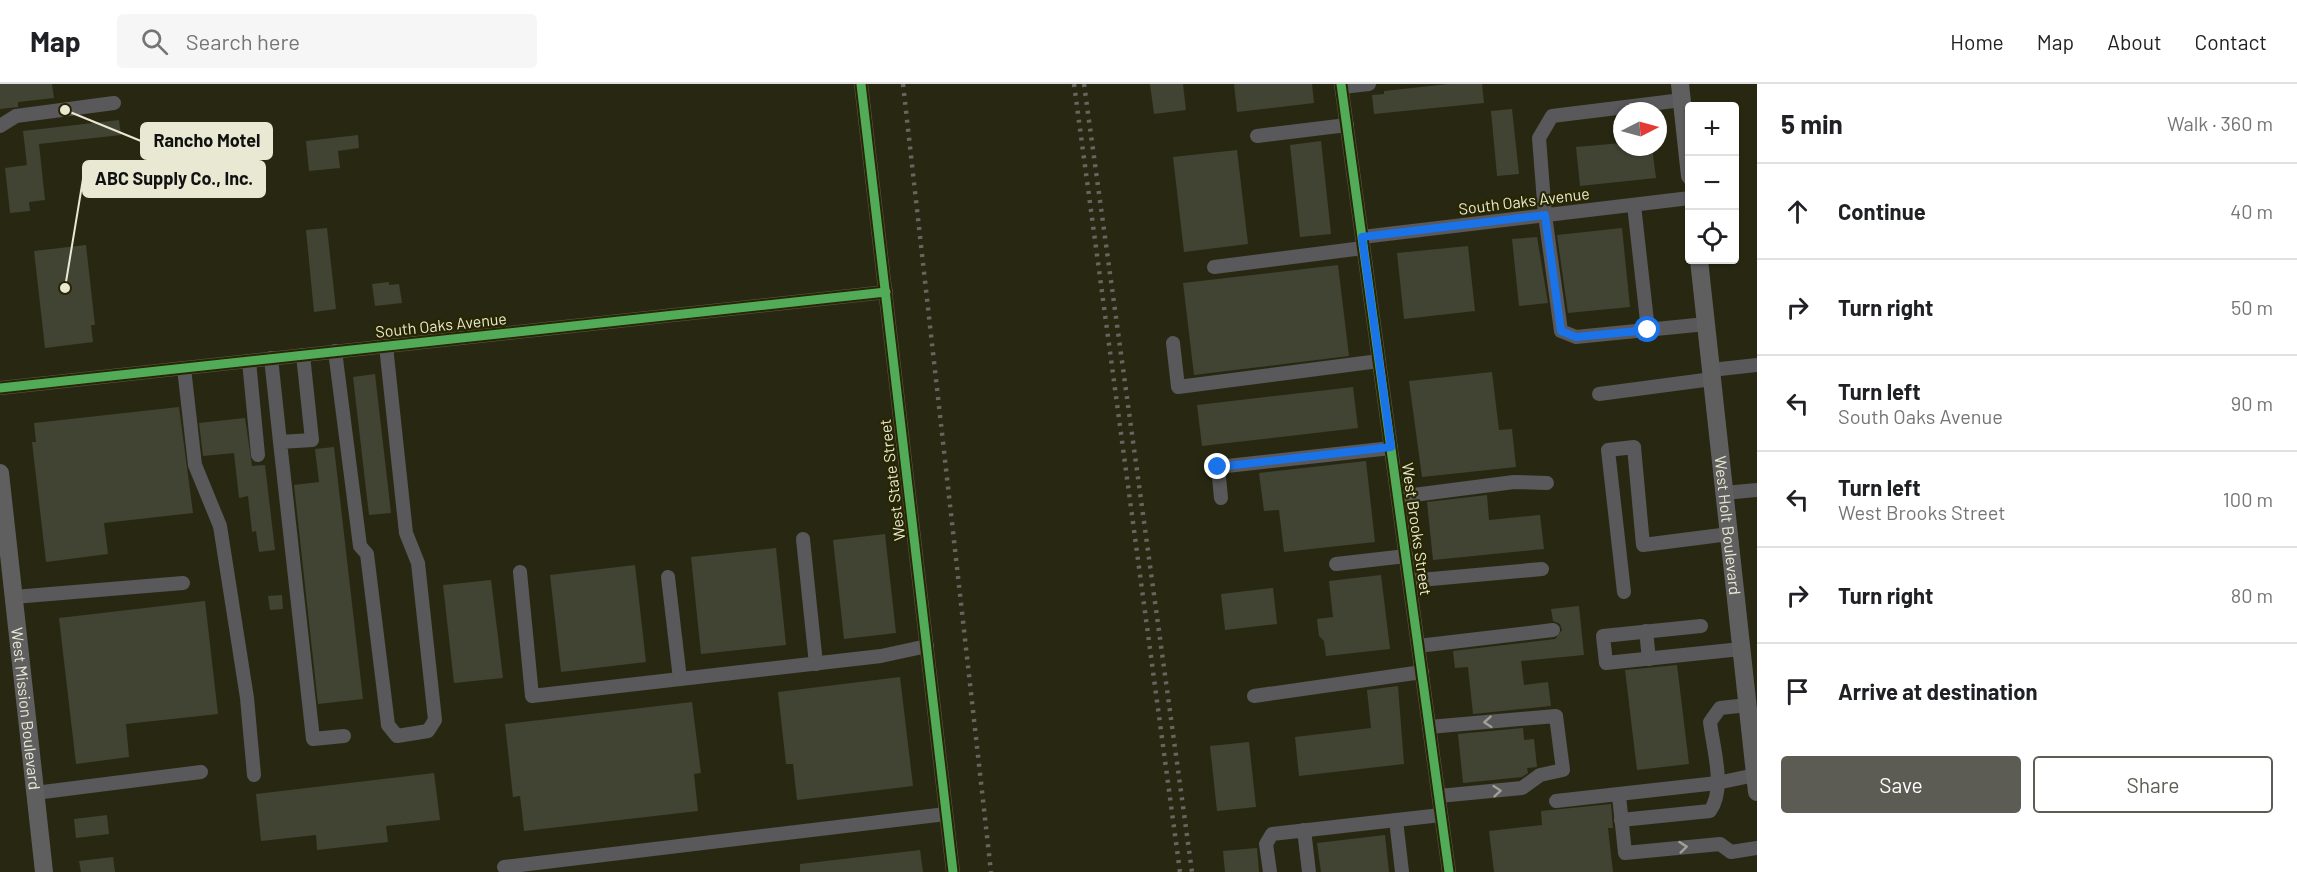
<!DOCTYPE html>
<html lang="en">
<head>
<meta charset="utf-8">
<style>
  :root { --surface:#fff; --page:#f6f6f6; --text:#202124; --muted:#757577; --line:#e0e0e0; --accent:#5c5c54 }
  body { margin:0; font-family:Barlow,sans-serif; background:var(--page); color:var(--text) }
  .controls { position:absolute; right:18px; top:18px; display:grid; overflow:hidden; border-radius:6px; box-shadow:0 2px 4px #0004 }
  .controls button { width:54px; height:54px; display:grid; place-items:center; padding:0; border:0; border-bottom:2px solid var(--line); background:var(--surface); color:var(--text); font:30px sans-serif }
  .compass { position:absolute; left:1613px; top:18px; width:54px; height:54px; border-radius:50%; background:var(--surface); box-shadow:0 2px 4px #0004; rotate:84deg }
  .stop { position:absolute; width:18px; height:18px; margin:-14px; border:4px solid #1a73e8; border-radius:50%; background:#fff }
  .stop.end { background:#1a73e8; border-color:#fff; box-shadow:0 2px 6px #0008 }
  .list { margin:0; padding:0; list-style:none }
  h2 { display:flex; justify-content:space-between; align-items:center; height:78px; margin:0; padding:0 24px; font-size:26px }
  h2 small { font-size:20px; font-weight:400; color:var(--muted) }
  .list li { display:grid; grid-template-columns:39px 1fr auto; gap:18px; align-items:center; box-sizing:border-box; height:96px; padding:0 24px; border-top:2px solid var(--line) }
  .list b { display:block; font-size:22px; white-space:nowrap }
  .list p { margin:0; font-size:20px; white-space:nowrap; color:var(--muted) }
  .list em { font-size:20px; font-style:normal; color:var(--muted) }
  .actions { display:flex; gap:12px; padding:18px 24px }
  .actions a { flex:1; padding:14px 0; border:2px solid var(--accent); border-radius:6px; text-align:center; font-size:21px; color:var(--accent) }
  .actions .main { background:var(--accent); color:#fff }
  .icon { flex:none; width:33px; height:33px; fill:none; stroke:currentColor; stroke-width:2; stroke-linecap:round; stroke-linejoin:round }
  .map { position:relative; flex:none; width:1757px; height:788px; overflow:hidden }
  header { display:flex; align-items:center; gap:36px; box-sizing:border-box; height:84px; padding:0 30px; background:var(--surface); border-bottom:2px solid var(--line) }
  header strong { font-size:28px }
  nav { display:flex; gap:33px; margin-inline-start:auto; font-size:21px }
  .search { width:420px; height:54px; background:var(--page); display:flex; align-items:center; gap:15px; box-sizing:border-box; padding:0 21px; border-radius:6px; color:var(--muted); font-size:22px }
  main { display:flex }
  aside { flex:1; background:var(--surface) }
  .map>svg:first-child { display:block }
  .building { fill:#414433 }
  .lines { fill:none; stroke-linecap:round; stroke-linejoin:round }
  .minor { stroke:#59585a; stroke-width:14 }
  .major { stroke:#605f5f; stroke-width:18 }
  .rail { stroke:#656561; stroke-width:4.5; stroke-dasharray:3 6; stroke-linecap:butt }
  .cycleway-casing { stroke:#272600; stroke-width:13 }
  .cycleway { stroke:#51ab58; stroke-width:9 }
  .oneway { stroke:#a0a096 }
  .route { stroke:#1a73e8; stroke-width:8 }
  .labels { text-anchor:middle; stroke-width:4.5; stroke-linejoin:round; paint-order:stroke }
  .street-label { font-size:16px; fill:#e8e8d3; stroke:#272600 }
  .leader { fill:none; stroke:#e8e8d3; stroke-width:2 }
  .callout-dot { fill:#e8e8d3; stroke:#272600; stroke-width:2 }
  .callout { fill:#e8e8d3; stroke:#e8e8d3; stroke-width:2 }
  .callout-label { font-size:18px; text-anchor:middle; font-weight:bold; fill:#111 }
</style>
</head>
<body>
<header>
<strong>Map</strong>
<div class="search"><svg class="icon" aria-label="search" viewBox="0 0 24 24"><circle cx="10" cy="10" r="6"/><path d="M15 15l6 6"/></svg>Search here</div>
<nav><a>Home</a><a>Map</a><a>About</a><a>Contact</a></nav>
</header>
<main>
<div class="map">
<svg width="1757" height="788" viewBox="0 0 1757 788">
  <rect width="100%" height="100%" fill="#282812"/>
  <!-- building -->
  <g class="building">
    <polygon points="0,0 52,0 54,14 18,18 18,23 0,25"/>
    <polygon points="1150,0 1183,0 1186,26 1154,30"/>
    <polygon points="1234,0 1312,0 1314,19 1237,28"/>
    <polygon points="1449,0 1482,0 1484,19 1374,30 1372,11 1384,10 1384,7"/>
    <polygon points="1512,25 1519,90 1497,92 1491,27"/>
    <polygon points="119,36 121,51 39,60 45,116 29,118 30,127 10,129 5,84 27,81 23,47"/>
    <polygon points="358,51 359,64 338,67 340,84 309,87 306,57"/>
    <polygon points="1321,57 1331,150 1300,153 1290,61"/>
    <polygon points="1622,59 1622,63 1652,63 1656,94 1580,102 1576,63"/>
    <polygon points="1237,66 1248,160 1184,168 1173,73"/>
    <polygon points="327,144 336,225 314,228 306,146"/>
    <polygon points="1622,144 1630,223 1568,229 1557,151"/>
    <polygon points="1537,153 1548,219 1519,222 1512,155"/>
    <polygon points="86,161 95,241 91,241 93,258 45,264 34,167"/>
    <polygon points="1468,162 1475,227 1404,235 1397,169"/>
    <polygon points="1338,181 1349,272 1194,291 1183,199"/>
    <polygon points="389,198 389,201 399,200 402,219 375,222 372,200"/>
    <polygon points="1492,288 1499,346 1512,345 1516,383 1422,393 1409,297"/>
    <polygon points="375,290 391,429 369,431 353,293"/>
    <polygon points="1353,303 1358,344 1202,362 1197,321"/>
    <polygon points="179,323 193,429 104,439 108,470 46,478 32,358 36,358 34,339"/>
    <polygon points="245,334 252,382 265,381 275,466 259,468 256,447 252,448 248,412 239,414 234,369 203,372 199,339"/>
    <polygon points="334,363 363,615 318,620 294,401 319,398 315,365"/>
    <polygon points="1366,377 1375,458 1284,468 1279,426 1264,427 1259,389"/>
    <polygon points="1487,411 1489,436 1540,431 1544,465 1433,476 1427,418"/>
    <polygon points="885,450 896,549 844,555 833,456"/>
    <polygon points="776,464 786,561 701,570 691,473"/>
    <polygon points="635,481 646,578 561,588 550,491"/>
    <polygon points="1381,491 1390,565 1326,572 1324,557 1319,552 1317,535 1333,533 1329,497"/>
    <polygon points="491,496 503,594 454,599 443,501"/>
    <polygon points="1273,504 1277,540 1225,546 1221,510"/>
    <polygon points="282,511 283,525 270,526 268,512"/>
    <polygon points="205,517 218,630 126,640 129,673 76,680 59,534"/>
    <polygon points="1579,522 1584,571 1521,577 1524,601 1548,598 1551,622 1473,630 1468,583 1455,584 1453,567 1555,555 1562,546 1560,540 1553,537 1551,525"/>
    <polygon points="1677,581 1689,680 1637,686 1625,586"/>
    <polygon points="900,593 913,702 797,716 793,680 786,680 778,608"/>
    <polygon points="1398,602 1404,680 1299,692 1295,653 1371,644 1367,606"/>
    <polygon points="692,618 701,689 694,690 698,727 524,747 520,712 513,713 505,640"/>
    <polygon points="1523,644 1524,656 1534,655 1537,683 1527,684 1528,689 1522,693 1463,699 1458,650"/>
    <polygon points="1249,658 1256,723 1217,727 1210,662"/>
    <polygon points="434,689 440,736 386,742 388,758 317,766 316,751 261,757 256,710"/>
    <polygon points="1611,720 1613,744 1608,744 1613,788 1494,788 1489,747 1542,741 1541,727"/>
    <polygon points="107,731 109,750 76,754 74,735"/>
    <polygon points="1385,751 1389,788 1321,788 1317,759"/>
    <polygon points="1257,764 1259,788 1225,788 1223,767"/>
    <polygon points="920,766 923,788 800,788 800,780"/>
    <polygon points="113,773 115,788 81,788 79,777"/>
  </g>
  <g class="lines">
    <!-- minor -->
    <g class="minor">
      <polyline points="861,0 953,788"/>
      <polyline points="1341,0 1449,788"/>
      <polyline points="1342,3 1369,0"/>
      <polyline points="1682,16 1552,32 1539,54 1545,131 1561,247 1576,253 1706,240"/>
      <polyline points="0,42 16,32 114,19"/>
      <polyline points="1257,52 1347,41"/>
      <polyline points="1634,121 1648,246"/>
      <polyline points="1362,153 1690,114"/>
      <polyline points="1214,183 1363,164"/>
      <polyline points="1173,259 1178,303 1379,277"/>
      <polyline points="335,267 360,462 367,470 388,641 397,652 428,647 435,636 418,479 406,449 386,262"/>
      <polyline points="303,271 312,356 280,358 313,655 344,652"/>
      <polyline points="271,274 280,358"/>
      <polyline points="249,277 258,371"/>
      <polyline points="184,284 195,381 220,442 247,614 254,691"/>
      <polyline points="1711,286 1757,281"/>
      <polyline points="0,304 886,208"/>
      <polyline points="1599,310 1712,295"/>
      <polyline points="1724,409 1757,406"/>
      <polyline points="1398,413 1514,398 1547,399"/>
      <polyline points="1221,414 1218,383 1391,364"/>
      <polyline points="803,455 816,580"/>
      <polyline points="1336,480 1406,472"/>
      <polyline points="520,488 532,612 881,572 927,562"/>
      <polyline points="668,493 680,595"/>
      <polyline points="1409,497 1542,485"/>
      <polyline points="1624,508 1608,366 1634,363 1643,461 1729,450"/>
      <polyline points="14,513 183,499"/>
      <polyline points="1701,542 1603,552 1606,579 1741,565"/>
      <polyline points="1646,547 1649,575"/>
      <polyline points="1418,562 1553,546"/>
      <polyline points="1254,612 1422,588"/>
      <polyline points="1429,643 1556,632 1563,686 1540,691 1522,704 1439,712"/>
      <polyline points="35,709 201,688"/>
      <polyline points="1619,712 1625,769 1720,760 1731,768 1757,764"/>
      <polyline points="1556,717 1717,699 1755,691"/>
      <polyline points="1396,736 1402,788"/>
      <path d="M1621,736L1710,727C1726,705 1713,664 1710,638L1720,624L1748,621"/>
      <polyline points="1304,746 1309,788"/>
      <polyline points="504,783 946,730"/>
      <polyline points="1270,788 1266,760 1272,750 1441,731"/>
    </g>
    <!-- major -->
    <g class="major">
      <polyline points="1680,0 1690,92"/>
      <path id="s1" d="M1699,176L1757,708"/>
      <path id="s2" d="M0,389L44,788"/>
    </g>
    <!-- rail -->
    <g class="rail">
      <polyline points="903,0 991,788"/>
      <polyline points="1074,0 1180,788"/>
      <polyline points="1084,0 1192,788"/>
    </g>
    <defs>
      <g id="cycleway">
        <polyline points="861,0 953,788"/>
        <polyline points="1341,0 1449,788"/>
        <polyline points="0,304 886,208"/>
      </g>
    </defs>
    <!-- cycleway casing -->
    <use href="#cycleway" class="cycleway-casing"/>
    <!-- cycleway -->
    <use href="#cycleway" class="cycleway"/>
  </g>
  <!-- one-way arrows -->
  <defs><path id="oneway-chevron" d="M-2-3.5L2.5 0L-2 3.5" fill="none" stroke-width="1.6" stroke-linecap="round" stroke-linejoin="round" transform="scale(1.5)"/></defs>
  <g class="oneway">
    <use href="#oneway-chevron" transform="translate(1488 638) rotate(176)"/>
    <use href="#oneway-chevron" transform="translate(1497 707) rotate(-5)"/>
    <use href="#oneway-chevron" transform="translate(1683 763) rotate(-6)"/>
  </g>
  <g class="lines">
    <!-- route -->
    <polyline class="route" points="1218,383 1391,363 1362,153 1545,131 1561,247 1576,253 1648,246"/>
  </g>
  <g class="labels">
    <!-- street labels -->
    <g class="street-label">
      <text transform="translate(1524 117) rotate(-7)" y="6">South Oaks Avenue</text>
      <text transform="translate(441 241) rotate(-6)" y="6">South Oaks Avenue</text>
      <text transform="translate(892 396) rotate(-97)" y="6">West State Street</text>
      <text dy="6" stroke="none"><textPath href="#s1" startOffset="267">West Holt Boulevard</textPath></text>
      <text transform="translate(1417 445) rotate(82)" y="6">West Brooks Street</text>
      <text dy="6" stroke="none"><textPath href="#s2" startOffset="237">West Mission Boulevard</textPath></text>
    </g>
  </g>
  <!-- callouts -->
  <path class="leader" d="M65 26L141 57M65 204L83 95"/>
  <g class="callout-dot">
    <circle cx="65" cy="26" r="6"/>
    <circle cx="65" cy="204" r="6"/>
  </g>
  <g class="callout">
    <rect x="141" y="39" width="131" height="36" rx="6"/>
    <rect x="83" y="77" width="182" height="36" rx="6"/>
  </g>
  <g class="callout-label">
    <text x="207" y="63">Rancho Motel</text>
    <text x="174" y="101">ABC Supply Co., Inc.</text>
  </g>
</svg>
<div class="controls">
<button>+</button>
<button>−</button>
<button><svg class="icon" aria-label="locate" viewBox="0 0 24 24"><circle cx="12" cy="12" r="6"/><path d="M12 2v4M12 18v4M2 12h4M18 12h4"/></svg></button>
</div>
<svg class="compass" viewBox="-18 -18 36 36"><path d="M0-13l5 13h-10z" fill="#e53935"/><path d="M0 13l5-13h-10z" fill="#757577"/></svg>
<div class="stop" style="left:1648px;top:246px"></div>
<div class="stop end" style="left:1218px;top:383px"></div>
</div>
<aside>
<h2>5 min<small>Walk · 360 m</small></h2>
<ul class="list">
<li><svg class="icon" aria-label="ahead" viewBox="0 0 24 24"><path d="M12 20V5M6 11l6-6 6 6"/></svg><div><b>Continue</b></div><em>40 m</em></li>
<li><svg class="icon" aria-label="right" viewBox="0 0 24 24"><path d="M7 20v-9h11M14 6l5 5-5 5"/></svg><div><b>Turn right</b></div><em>50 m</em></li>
<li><svg class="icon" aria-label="left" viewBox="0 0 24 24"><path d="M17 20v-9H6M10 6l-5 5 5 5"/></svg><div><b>Turn left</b><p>South Oaks Avenue</p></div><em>90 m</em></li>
<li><svg class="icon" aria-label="left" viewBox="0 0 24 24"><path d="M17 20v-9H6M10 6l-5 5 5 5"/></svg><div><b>Turn left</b><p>West Brooks Street</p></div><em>100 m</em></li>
<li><svg class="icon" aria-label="right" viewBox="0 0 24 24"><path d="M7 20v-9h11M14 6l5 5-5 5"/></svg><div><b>Turn right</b></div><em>80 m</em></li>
<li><svg class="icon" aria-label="arrive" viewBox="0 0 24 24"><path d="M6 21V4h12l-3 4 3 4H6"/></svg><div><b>Arrive at destination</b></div></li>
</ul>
<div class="actions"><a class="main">Save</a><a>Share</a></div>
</aside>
</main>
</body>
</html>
